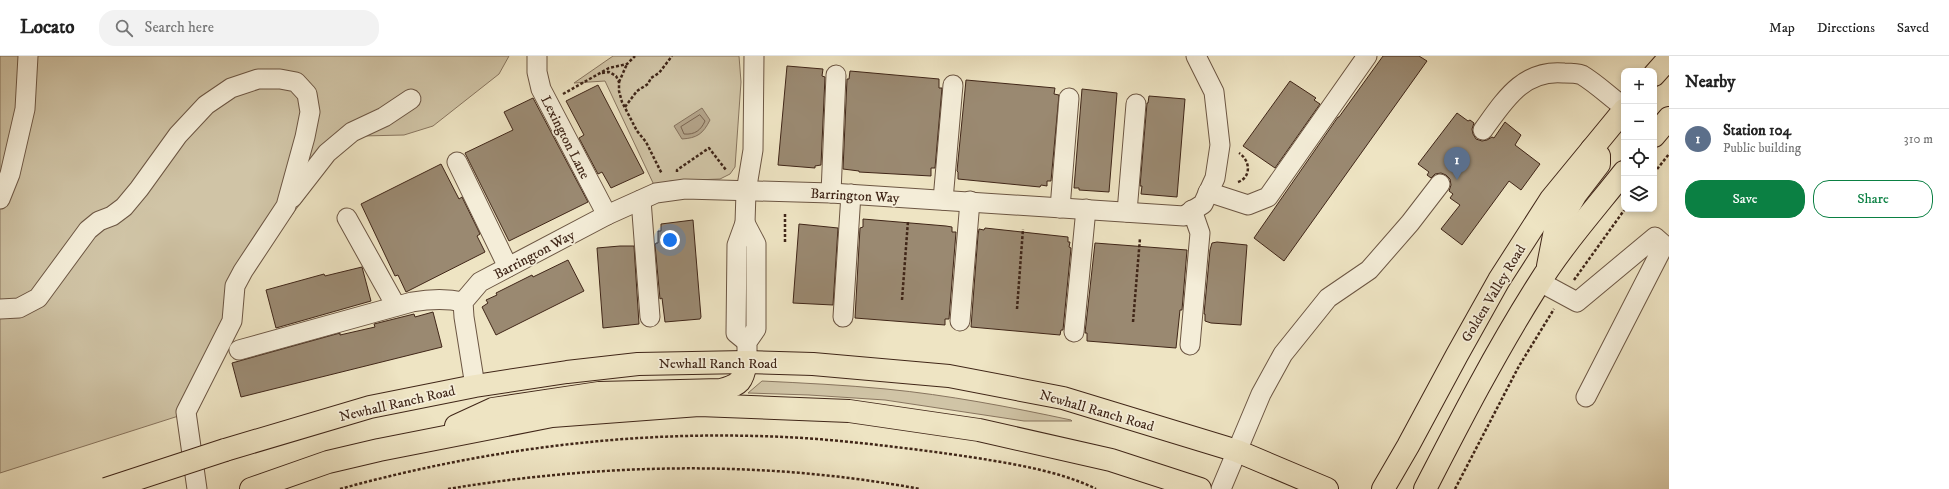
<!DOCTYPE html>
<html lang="en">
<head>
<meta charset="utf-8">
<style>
  :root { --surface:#fff; --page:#f2f2f2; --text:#222; --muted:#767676; --line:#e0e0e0; --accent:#0b8043 }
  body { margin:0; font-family:"IM FELL DW Pica",serif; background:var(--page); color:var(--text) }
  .controls { position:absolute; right:12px; top:12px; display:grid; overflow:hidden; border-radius:8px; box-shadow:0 2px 6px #0003 }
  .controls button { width:36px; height:36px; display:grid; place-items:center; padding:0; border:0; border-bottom:1px solid var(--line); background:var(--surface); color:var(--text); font:20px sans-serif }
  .you { position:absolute; left:670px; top:184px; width:14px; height:14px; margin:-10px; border:3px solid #fff; border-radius:50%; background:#1a73e8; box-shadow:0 0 0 6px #1a73e833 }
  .badge { display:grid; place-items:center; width:26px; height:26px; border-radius:50%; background:var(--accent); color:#fff; font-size:13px; font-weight:700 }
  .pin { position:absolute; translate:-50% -33px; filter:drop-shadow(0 1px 2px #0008) }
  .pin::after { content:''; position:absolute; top:21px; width:14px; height:12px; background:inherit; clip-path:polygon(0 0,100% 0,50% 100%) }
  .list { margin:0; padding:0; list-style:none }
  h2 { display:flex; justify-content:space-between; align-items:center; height:52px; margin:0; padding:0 16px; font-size:17px }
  h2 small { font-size:13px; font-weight:400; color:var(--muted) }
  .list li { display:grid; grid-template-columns:26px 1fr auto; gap:12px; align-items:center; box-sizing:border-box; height:60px; padding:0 16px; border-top:1px solid var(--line) }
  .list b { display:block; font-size:15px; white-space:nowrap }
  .list p { margin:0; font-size:13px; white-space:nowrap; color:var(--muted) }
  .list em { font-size:13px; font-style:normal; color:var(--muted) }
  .actions { display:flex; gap:8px; padding:12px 16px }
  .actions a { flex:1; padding:9px 0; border:1px solid var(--accent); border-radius:16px; text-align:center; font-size:14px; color:var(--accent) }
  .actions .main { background:var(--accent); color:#fff }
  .icon { flex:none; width:22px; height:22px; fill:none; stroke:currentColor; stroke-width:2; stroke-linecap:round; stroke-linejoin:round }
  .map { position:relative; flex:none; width:1669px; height:433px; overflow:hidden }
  header { display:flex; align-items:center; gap:24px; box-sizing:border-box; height:56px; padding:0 20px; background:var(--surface); border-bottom:1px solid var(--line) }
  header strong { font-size:19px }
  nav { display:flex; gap:22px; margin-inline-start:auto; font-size:14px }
  .search { width:280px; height:36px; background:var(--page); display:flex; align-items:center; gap:10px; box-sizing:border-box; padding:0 14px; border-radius:16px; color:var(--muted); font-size:15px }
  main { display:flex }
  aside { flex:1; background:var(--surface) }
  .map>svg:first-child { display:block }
  .green { fill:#d0c4a6; stroke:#88755f }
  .water { fill:#b3a389; stroke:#85715c }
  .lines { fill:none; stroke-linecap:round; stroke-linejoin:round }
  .shore { stroke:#7a6450; stroke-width:1 }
  .building { fill:#9a8971; stroke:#402618 }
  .minor-casing { stroke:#6c5643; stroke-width:21 }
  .major-casing { stroke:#402618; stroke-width:24 }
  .path { stroke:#402618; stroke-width:2.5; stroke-dasharray:3 2; stroke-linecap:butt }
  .minor { stroke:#f4edd8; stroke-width:19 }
  .major { stroke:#eee4c3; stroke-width:22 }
  .major-bridge-casing { stroke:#402618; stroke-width:24; stroke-linecap:butt }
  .major-bridge { stroke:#eee4c3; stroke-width:22 }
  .labels { text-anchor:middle; stroke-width:3.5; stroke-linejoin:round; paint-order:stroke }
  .street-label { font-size:14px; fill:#402618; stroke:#f4edd8 }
</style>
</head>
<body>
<header>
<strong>Locato</strong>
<div class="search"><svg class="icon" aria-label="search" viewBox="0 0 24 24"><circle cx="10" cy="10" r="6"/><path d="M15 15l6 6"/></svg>Search here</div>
<nav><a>Map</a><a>Directions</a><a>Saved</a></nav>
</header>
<main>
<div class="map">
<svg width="1669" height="433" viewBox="0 0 1669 433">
  <rect width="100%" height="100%" fill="#eee4c3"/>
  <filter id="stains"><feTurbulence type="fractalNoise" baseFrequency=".005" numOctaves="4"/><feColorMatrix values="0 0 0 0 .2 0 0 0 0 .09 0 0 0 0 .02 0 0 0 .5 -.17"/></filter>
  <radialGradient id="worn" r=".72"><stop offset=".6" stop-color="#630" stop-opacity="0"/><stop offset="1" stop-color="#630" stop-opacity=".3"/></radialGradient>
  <!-- green -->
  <g class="green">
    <polygon points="0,0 509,0 499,18 433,70 404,79 362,80 340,94 245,222 191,356 0,417"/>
    <polygon points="613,0 739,0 741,26 735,111 730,118 720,123 671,125 654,129 605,25 574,27"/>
    <path d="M762,325C803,327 845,329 886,333C948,339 1010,351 1071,364L1072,365H1024L885,344L809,339L748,337Z"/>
  </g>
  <!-- water -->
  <path class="water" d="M702,52L710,64C703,78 697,82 682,83L674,70Z"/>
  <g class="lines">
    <!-- shore -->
    <path class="shore" d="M700,59L705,65C701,74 695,79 684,78L681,71Z"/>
  </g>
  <!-- building -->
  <g class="building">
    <polygon points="1383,0 1419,0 1427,5 1284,205 1254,182 1338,61 1339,61"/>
    <polygon points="787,10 823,13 822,20 825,21 821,109 815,110 815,112 778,109"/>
    <polygon points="850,15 939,23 939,32 942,32 935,112 931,112 931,120 859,116 859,115 843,113 847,23 849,23"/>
    <polygon points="966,24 1055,32 1054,38 1059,39 1051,125 1047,125 1047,130 1041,129 1040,131 958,123 958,116 957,115"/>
    <polygon points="1290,25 1316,42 1314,44 1320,48 1275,112 1243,90"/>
    <polygon points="598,29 644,117 611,132 602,116 598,118 579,82 584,79 566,45"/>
    <polygon points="1082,33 1117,37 1109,136 1079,134 1079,132 1074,132"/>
    <polygon points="1149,40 1185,43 1177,141 1141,138 1142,130 1140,130 1147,47 1148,47"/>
    <polygon points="533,42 588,146 509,185 465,97 513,74 504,56"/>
    <polygon points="1457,57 1468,65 1470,64 1474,67 1472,73 1473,78 1476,83 1482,85 1487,84 1492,81 1494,82 1505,66 1521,79 1515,89 1540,108 1521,134 1509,125 1462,189 1441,173 1460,149 1450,142 1453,138 1449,135 1451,129 1450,123 1446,119 1441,117 1435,118 1431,122 1427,119 1429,116 1418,108"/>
    <polygon points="441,108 459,143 462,141 480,178 477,180 485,196 406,236 398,219 395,220 361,148"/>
    <polygon points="863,163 946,170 952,171 952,176 956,176 949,263 945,263 945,269 855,262 860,172 863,171"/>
    <polygon points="693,164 701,261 700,263 665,266 662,242 660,243 655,189 656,187 658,187 658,175 661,175 661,168"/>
    <polygon points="799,168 838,172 833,249 793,247"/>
    <polygon points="985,172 1068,181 1068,186 1070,186 1069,191 1071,192 1063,274 1061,274 1060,279 971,271 978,179 979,173 984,174"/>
    <polygon points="1217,186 1247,189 1241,269 1211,267 1205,265 1205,258 1204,258 1210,194 1212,187"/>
    <polygon points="1095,187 1187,194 1182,254 1180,254 1176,292 1087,285 1087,277 1085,277"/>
    <polygon points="620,190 634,190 639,268 603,272 597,192"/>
    <polygon points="568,204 584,235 496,279 482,251 488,247 486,244 497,239 496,237 532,219 533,221"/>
    <polygon points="362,211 371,245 276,272 266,234 324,218 325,220"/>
    <polygon points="433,256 442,291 241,341 232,307 340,277 340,279 375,271 374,268 414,258 415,261"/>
  </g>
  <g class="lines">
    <defs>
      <g id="minor">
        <polyline points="537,0 537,16 541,33 607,159"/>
        <path d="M1483,74C1504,45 1523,13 1564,17C1569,17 1577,17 1582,19C1597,28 1610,41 1624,51"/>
        <polyline points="457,106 508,211"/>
        <polyline points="1208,136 1248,149 1268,141 1367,0"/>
        <polyline points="831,137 836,19"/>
        <polyline points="292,142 327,97 352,76 384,61 411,43"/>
        <polyline points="0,143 10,118 25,53 28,0"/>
        <polyline points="641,144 650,261"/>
        <polyline points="943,144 953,29"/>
        <polyline points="1060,152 1069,42"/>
        <polyline points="1127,156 1136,48"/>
        <polyline points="347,162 396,250"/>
        <polyline points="745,167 756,188 756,273 747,286 747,298"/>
        <polyline points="1540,226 1577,246 1655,181 1664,189 1586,341"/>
        <polyline points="0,253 19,252 38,242 88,174 99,165 112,160 124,151 139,133 178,79 206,49 231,32 258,23 280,23 296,26 307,38 310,56 305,81 286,150 243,215 235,230 232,265 186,356 197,433"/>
        <polyline points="843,261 851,138"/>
        <polyline points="960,265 970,145"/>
        <polyline points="1074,276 1086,153"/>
        <polyline points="747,286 736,277 737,189 745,167 746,136 753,94 754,0"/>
        <polyline points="1190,289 1200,177 1192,154"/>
        <path d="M239,294L412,246C430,243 445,242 463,246"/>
        <polyline points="475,330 464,261 463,246 480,226 607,159 656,137 685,133 831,137 1184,160 1203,148 1215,122 1220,89 1214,36 1196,0"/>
        <polyline points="1221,433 1261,338 1283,298 1328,242 1369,214 1410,167 1440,128"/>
      </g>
      <g id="major">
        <polyline points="1654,19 1669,2"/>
        <polyline points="1654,80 1669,62"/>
        <polyline points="1548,210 1555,174 1576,138 1599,108 1599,100 1592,93"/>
        <path d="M456,370L493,353L599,337L721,334C740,329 743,325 746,306"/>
        <polyline points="225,394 370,351 475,330 567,316 638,308 746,306 813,308 949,320 1063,342 1237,395 1327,433"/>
        <polyline points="251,433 328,406 379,394 552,360 699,349 849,355 979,374 1111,404 1200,433"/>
        <polyline points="1383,433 1408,390 1457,299 1499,224 1551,143 1624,54"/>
        <path d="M1425,433C1460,365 1495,297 1536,232C1561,191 1594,154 1624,116"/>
      </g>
    </defs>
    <!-- minor casing -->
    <use href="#minor" class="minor-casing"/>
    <!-- major casing -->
    <use href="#major" class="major-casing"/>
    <!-- path -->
    <g class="path">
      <polyline points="602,17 609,16 616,20 619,26 619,35 622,46 637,75 646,86 662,118"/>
      <polyline points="619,26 627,8"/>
      <polyline points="563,38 609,12 627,8 635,0"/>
      <polyline points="625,51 637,35 648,28 651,22 659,17 672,0"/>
      <polyline points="677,116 677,114 709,92 726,114"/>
      <polyline points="1654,117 1669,98"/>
      <path d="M1238,126C1252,121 1250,104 1239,97"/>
      <polyline points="785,158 785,187"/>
      <polyline points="1574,224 1625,153"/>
      <polyline points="902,244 908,165"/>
      <polyline points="1017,253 1023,173"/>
      <polyline points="1133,266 1140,182"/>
      <path d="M340,433C474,396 615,376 755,380C818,381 881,389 943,397C989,404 1055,412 1096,433"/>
      <path d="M448,433C603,407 765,404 920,433"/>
      <polyline points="1455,433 1519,310 1554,253"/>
    </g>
    <!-- minor -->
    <use href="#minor" class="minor"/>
    <!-- major -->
    <use href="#major" class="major"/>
    <defs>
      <polyline id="major-bridge" points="106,433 225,394"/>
    </defs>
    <!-- major-bridge casing -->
    <use href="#major-bridge" class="major-bridge-casing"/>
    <!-- major-bridge -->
    <use href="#major-bridge" class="major-bridge"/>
  </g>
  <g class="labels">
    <!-- street labels -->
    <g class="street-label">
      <text transform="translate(566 81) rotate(63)" y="5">Lexington Lane</text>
      <text transform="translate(855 139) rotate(3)" y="5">Barrington Way</text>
      <text transform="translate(534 198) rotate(-28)" y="5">Barrington Way</text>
      <text transform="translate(1493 237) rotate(-59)" y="5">Golden Valley Road</text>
      <text x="718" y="312">Newhall Ranch Road</text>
      <text transform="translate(397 347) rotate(-13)" y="5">Newhall Ranch Road</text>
      <text transform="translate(1097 354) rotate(16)" y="5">Newhall Ranch Road</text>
    </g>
  </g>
  <rect width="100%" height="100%" filter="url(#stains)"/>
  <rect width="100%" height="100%" fill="url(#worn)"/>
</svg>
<div class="controls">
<button>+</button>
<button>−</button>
<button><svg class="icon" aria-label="locate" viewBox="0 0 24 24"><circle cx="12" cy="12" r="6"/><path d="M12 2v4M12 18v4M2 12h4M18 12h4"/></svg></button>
<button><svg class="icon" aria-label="layers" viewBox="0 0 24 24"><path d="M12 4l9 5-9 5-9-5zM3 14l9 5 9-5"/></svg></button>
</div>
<div class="you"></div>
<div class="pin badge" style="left:1457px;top:124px;background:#5c6f8a">1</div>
</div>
<aside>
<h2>Nearby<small></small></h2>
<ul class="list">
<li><span class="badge" style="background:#5c6f8a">1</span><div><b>Station 104</b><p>Public building</p></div><em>310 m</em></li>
</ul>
<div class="actions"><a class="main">Save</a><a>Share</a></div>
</aside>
</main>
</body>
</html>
